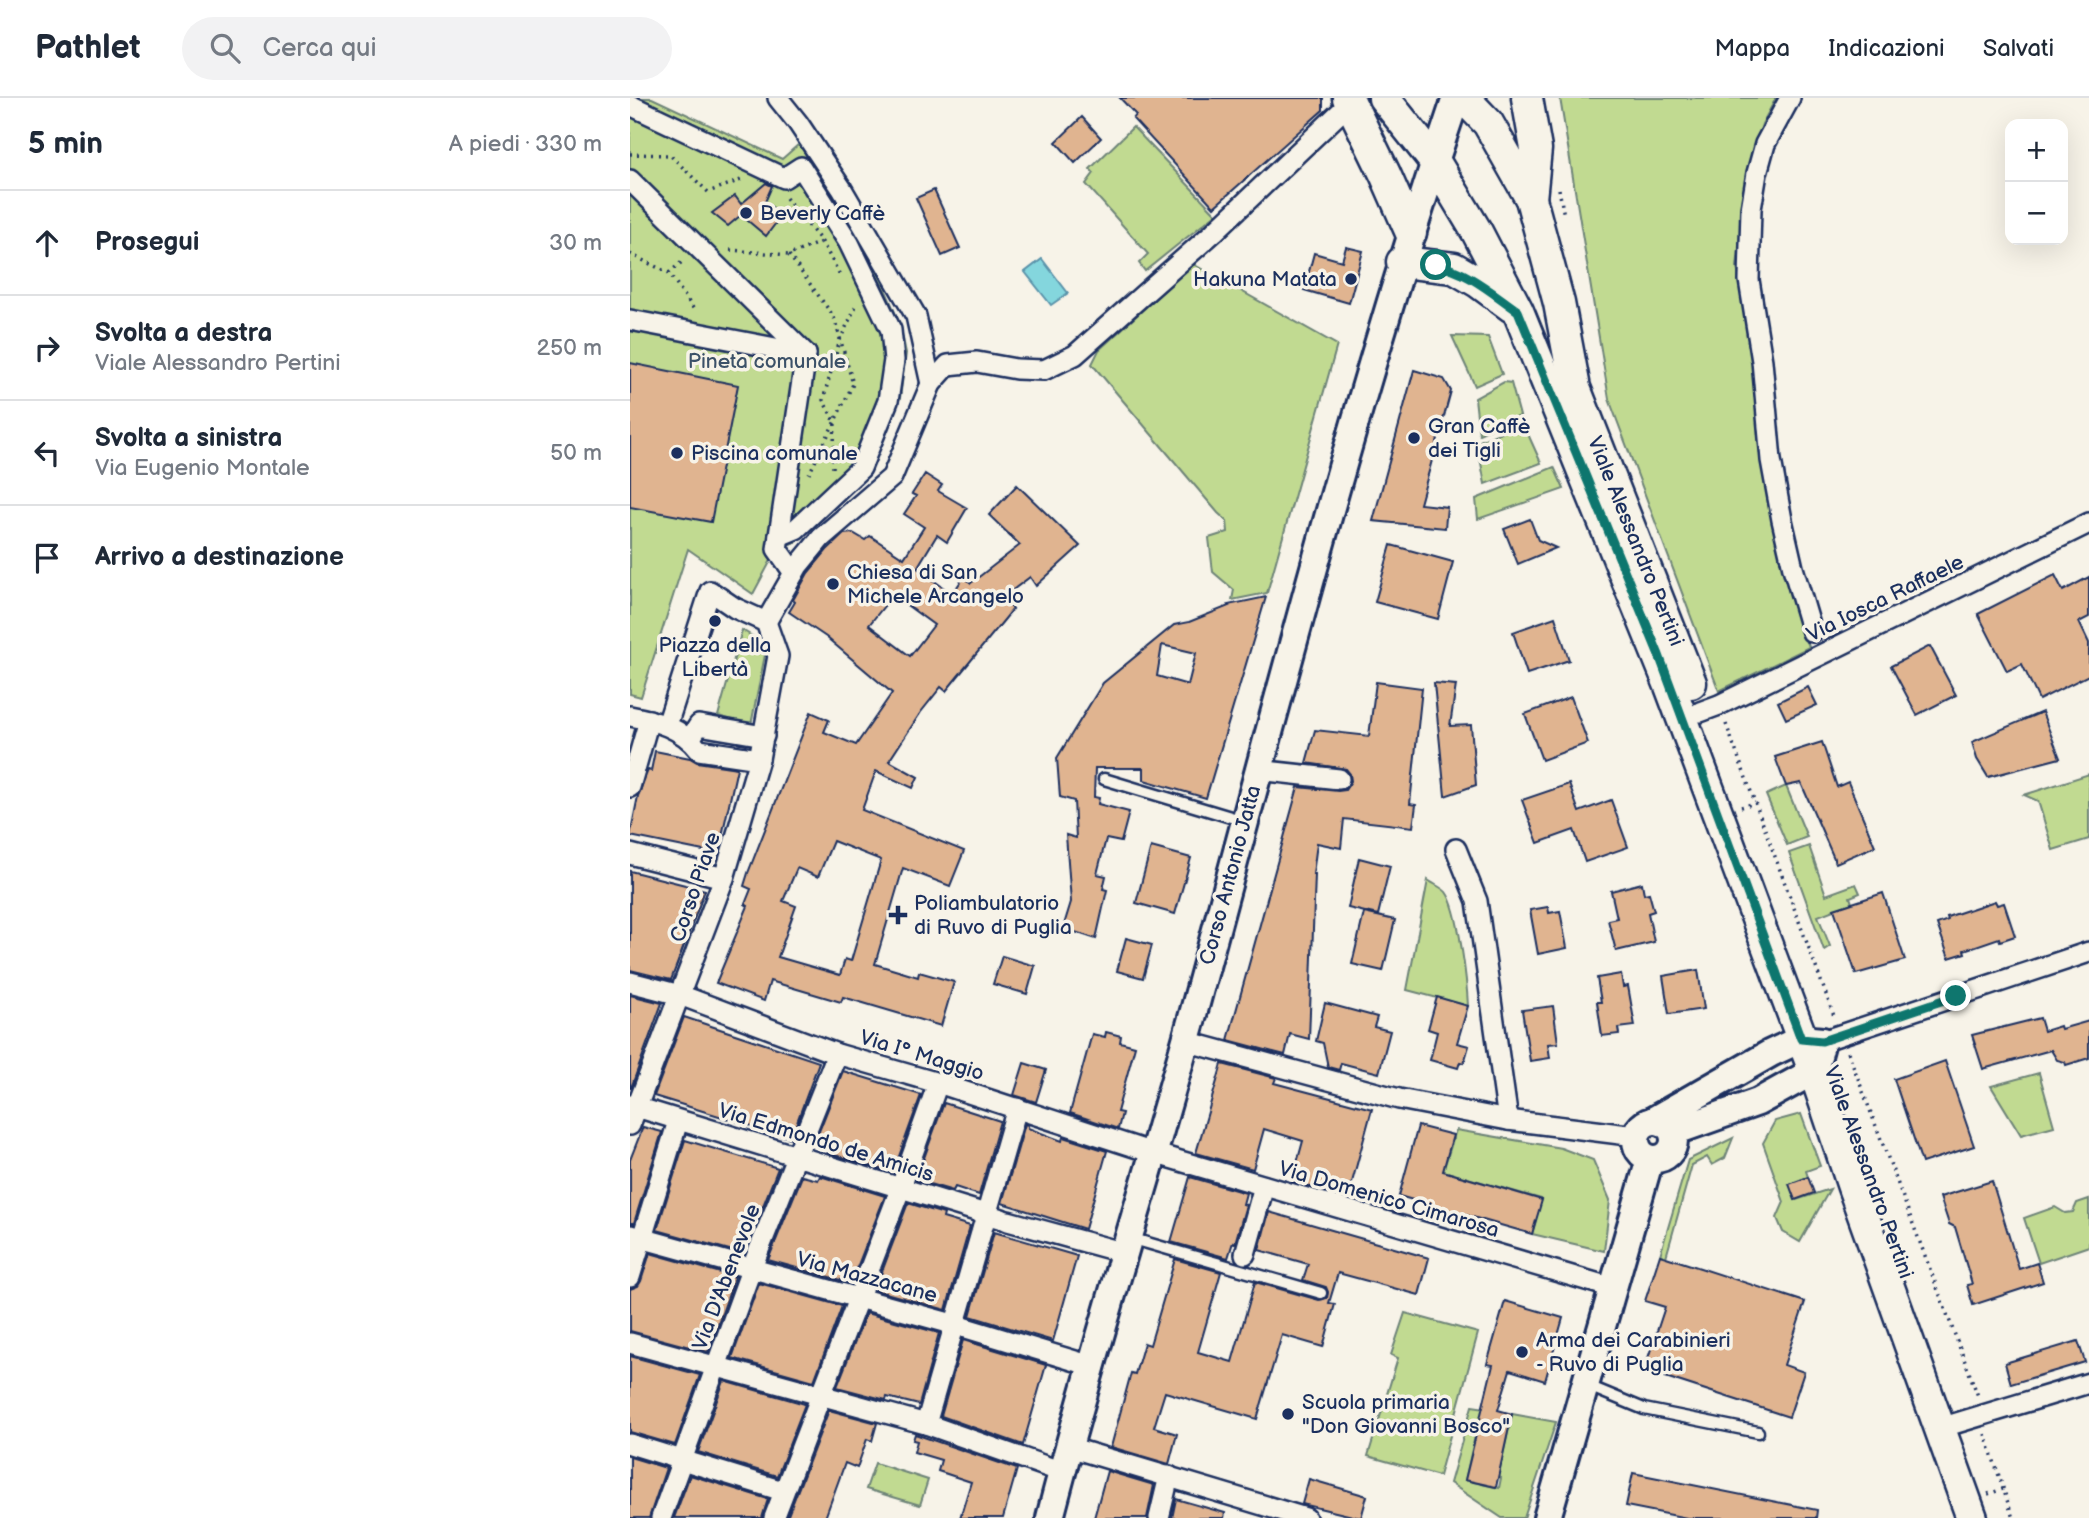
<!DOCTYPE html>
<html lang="it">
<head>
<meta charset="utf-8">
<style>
  :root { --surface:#fff; --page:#f2f2f3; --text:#1f2937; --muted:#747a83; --line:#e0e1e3 }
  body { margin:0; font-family:"Balsamiq Sans",sans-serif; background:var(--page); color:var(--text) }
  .controls { position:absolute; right:21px; top:21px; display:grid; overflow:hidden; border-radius:14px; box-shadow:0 7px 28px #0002 }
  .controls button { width:63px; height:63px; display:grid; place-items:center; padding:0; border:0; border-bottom:2px solid var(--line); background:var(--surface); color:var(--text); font:35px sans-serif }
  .stop { position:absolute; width:21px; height:21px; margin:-16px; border:5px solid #0f766e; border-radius:50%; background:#fff }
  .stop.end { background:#0f766e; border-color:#fff; box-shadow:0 2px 7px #0008 }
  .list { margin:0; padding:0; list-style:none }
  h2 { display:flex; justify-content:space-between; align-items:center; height:91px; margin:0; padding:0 28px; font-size:30px }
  h2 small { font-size:23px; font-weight:400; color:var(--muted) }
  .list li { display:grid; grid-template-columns:46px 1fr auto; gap:21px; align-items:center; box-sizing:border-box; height:105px; padding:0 28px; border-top:2px solid var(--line) }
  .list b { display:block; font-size:26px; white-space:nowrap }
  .list p { margin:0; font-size:23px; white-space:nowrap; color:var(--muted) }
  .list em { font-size:23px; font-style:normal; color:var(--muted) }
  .icon { flex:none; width:38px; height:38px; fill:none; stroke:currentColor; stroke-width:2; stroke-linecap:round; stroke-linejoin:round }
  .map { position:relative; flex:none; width:1459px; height:1420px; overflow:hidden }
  header { display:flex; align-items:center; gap:42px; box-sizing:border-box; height:98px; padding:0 35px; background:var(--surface); border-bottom:2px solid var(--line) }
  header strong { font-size:33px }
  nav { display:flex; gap:38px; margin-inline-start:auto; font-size:24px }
  .search { width:490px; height:63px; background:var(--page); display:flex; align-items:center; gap:18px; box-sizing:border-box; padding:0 24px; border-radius:38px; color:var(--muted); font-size:26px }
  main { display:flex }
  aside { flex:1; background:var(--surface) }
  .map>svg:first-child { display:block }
  .green { fill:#c1da91; stroke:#6e8478; stroke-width:2 }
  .water { fill:#84d6dd; stroke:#5a93aa; stroke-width:2 }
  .building { fill:#e0b490; stroke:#1b2f5e; stroke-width:2; fill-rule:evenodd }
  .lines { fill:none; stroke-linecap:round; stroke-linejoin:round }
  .lane-casing { stroke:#1b2f5e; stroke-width:15 }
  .street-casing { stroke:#1b2f5e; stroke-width:24 }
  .secondary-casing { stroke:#1b2f5e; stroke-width:32 }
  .primary-casing { stroke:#1b2f5e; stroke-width:35 }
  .path { stroke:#1b2f5e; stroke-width:3.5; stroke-dasharray:2 5; stroke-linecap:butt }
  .lane { stroke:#f7f3e8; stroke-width:10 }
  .street { stroke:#f7f3e8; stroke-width:19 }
  .secondary { stroke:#f7f3e8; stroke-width:26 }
  .primary { stroke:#f7f3e8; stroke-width:30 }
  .route { stroke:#0f766e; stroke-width:9 }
  .poi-dot { fill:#1b2f5e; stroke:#f7f3e8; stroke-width:2.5 }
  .labels { text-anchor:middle; stroke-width:7; stroke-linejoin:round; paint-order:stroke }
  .poi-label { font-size:21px; fill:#1b2f5e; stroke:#f7f3e8; text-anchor:start }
  .park-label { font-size:21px; fill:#3c5168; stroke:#f7f3e8 }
  .street-label { font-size:21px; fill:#1b2f5e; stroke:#f7f3e8 }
</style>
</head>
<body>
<header>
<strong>Pathlet</strong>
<div class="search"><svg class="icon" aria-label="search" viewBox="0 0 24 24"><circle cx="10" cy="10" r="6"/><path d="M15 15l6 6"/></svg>Cerca qui</div>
<nav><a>Mappa</a><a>Indicazioni</a><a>Salvati</a></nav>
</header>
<main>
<aside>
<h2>5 min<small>A piedi · 330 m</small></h2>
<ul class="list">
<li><svg class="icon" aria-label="ahead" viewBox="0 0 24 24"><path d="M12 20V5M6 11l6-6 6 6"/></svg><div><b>Prosegui</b></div><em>30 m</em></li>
<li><svg class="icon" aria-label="right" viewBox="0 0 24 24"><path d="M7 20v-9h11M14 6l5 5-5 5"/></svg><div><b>Svolta a destra</b><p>Viale Alessandro Pertini</p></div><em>250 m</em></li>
<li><svg class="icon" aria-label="left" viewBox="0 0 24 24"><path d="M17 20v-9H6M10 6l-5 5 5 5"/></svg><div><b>Svolta a sinistra</b><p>Via Eugenio Montale</p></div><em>50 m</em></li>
<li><svg class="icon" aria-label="arrive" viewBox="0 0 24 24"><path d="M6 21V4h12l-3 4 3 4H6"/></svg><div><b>Arrivo a destinazione</b></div></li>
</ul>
</aside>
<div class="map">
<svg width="1459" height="1420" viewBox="0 0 1459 1420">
  <rect width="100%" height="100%" fill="#f7f3e8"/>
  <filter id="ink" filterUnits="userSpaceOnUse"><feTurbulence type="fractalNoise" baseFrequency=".0143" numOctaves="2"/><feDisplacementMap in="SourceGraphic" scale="14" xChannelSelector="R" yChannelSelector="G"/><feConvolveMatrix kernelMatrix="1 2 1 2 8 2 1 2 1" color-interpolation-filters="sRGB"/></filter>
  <g filter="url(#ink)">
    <!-- green -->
    <g class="green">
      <polygon points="0,0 22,0 152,61 169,46 215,117 247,172 270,226 276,255 270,300 240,375 166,444 147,451 123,496 58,451 11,599 0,596"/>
      <polygon points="930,0 1146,0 1132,26 1117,81 1107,169 1120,242 1147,443 1161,498 1179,549 1089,593 979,301"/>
      <polygon points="503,29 586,116 515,173 509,165 518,156 456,86 464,75 460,71"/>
      <polygon points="563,166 707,247 637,495 602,502 604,492 583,474 579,440 598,434 597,423 588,415 462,266 469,252"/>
      <polygon points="822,238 858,239 872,276 845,288"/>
      <polygon points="874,284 881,285 890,318 849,336 845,300"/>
      <polygon points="893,325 911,365 855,386 847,344"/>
      <polygon points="924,369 934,391 848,421 846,401"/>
      <polygon points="112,532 137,547 121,627 88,618"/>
      <polygon points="1459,676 1459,741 1423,752 1408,703 1394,697"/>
      <polygon points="1156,688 1177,739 1157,747 1136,697"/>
      <polygon points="1179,748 1196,797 1226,786 1230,795 1220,799 1222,805 1188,818 1200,848 1194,852 1159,755"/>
      <path d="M798,782C803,786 813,790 816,794C829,811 837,886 838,908L777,892Z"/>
      <polygon points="1409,975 1424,1028 1391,1037 1361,988"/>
      <polygon points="1171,1016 1190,1068 1176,1073 1178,1079 1160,1086 1166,1102 1200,1091 1170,1144 1153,1134 1147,1120 1154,1104 1133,1045 1145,1023"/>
      <polygon points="826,1032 931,1050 963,1062 980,1102 974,1153 902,1136 911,1101 813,1073"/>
      <polygon points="1103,1040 1095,1060 1082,1067 1077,1059 1062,1067 1036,1159 1030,1157 1058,1062"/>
      <polygon points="1459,1101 1459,1148 1409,1165 1394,1120 1425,1109 1435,1115 1443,1114 1447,1105"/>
      <polygon points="775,1215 848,1235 809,1378 738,1358 768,1260 761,1257"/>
      <polygon points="842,1308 856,1310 852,1326 848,1325 835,1382 869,1390 871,1380 868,1379 882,1316 926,1324 894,1420 872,1420 820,1385"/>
      <polygon points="245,1365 298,1382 290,1407 236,1391"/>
    </g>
    <!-- water -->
    <polygon class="water" points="412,161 438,195 421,207 395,174"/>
    <!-- building -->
    <g class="building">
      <polygon points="490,0 693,0 693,12 584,109 503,21 506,17"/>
      <polygon points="452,19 471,40 445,65 426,44"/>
      <polygon points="136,85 142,88 135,104 152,117 136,138 111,117 98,128 82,115 105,98 111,106"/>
      <polygon points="304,92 330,150 312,158 286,100"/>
      <polygon points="716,149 733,153 719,205 674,192 684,155 712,163"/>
      <polygon points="0,265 108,287 81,424 0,409"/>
      <polygon points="784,272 814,281 821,293 790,406 817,409 815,430 743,423"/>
      <path d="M295,376L312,387L308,393L337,410L317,444L307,437L287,470L322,496L334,479L341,485L390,447L359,417L387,387L450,448L406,488L400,479L372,500L383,511L316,593L311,589L291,614L259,663L288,679L283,690L246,673L232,712L334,753L320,788L273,770L245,866L288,879L289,874L324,884L311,928L213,899L211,904L140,883L134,903L86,885L118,808L115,806L121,791L114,788L118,775L181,614L199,622L194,634L226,647L262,595L196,539L159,514L165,504L163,502L178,475L197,452L214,436L223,435L235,442L240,438L274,460L294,429L274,416L286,398L282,396ZM263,497L304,527L280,558L239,527ZM203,743L251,762L221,863L215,861L210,877L148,859L166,808L153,803L167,770L188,779Z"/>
      <polygon points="900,421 908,442 926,450 888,466 874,431"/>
      <polygon points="761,447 823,464 808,521 745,504"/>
      <polygon points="1425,477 1433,493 1459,479 1459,519 1449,524 1459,545 1459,577 1409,602 1392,566 1377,573 1348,516"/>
      <path d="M636,499L576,700L514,682V670H465L464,699L469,700L468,706L499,714L491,744L476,741L467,776L476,778L473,791L477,792L466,841L433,830L441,804L436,737L446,740L444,703L430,699L427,660L473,585L544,527L559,524L599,508L598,507ZM532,547L566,555L558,587L527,578Z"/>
      <polygon points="925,519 939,562 897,576 883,534"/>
      <polygon points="1300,548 1326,597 1287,617 1261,568"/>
      <polygon points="746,584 792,590 780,706 786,707 783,729 714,721 711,750 687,745 683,776 685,776 679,941 660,936 655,957 598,942 668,689 708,693 715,692 721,683 720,676 716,671 676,665 685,632 739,638"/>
      <polygon points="804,585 826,587 820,628 841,627 846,687 815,698"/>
      <polygon points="1178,589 1187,607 1156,621 1148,604"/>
      <polygon points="941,599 958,645 912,662 895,616"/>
      <polygon points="1412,614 1430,660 1358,679 1347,661 1342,644"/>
      <polygon points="1192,644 1207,689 1218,684 1245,748 1206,765 1171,685 1156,688 1145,659"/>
      <polygon points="25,653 60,660 67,664 107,670 88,756 0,738 8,698 18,672 21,673"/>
      <polygon points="939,686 949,714 981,702 998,749 955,764 944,732 908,745 892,702"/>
      <polygon points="521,749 561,760 545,816 506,805"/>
      <polygon points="729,760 760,768 748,817 718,810"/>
      <polygon points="0,773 75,792 41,882 0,872"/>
      <polygon points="1012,785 1014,796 1019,795 1024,813 1018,815 1024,844 986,853 978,822 987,820 981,793"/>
      <polygon points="1253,795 1275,862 1226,876 1204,811"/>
      <polygon points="1365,803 1367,807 1374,805 1385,838 1370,843 1369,840 1334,852 1335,855 1319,860 1307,826 1318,822 1317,819"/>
      <polygon points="918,809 919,815 930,813 937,850 908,856 900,812"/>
      <polygon points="734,815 765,822 753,873 722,866"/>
      <polygon points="496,840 522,847 513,880 487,873"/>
      <polygon points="372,858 405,868 397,896 363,886"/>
      <polygon points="1068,872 1074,911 1039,916 1033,878"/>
      <polygon points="991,876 993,889 998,888 1005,928 988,930 989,936 972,938 967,904 971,904 967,880"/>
      <polygon points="0,897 32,905 1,990 0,990"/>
      <polygon points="807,899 838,908 827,945 839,948 834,965 830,964 828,970 800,962 807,934 798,931"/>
      <polygon points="695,905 747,919 744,929 760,933 749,975 711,965 709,972 698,969 693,945 686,943"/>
      <polygon points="923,908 928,945 918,946 920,960 900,963 892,912"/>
      <polygon points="54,919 189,964 161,1040 24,998"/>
      <polygon points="1410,920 1414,933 1430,928 1431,931 1459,923 1459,960 1436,967 1435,964 1427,962 1421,952 1353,971 1342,937"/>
      <polygon points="476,934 491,938 490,944 505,948 487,1014 492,1015 488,1031 440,1015 462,936 475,939"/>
      <polygon points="1315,963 1344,1048 1292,1065 1264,981"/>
      <polygon points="394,965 416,972 406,1004 384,997"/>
      <polygon points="592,966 646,980 644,985 742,1011 718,1099 662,1083 673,1043 634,1031 623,1071 566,1055"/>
      <polygon points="213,973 291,997 263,1075 198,1055 199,1051 184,1046"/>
      <polygon points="314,1005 370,1023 349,1097 325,1089 323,1093 286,1082"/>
      <polygon points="395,1026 398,1027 398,1030 432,1043 433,1039 477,1053 455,1131 372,1105"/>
      <polygon points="788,1028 823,1037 813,1073 912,1102 902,1136 769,1098"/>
      <polygon points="13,1029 32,1034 4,1125 0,1125 0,1062"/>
      <polygon points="55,1042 148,1070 114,1156 27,1132"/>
      <polygon points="172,1078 188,1082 190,1078 255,1098 221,1185 138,1162"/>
      <polygon points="560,1079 616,1095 613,1106 616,1107 605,1145 603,1144 598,1160 541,1144"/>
      <polygon points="1178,1079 1184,1095 1165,1102 1159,1086"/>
      <polygon points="1362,1083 1389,1171 1407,1165 1413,1184 1343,1207 1337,1187 1342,1186 1325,1129 1319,1126 1310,1099"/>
      <polygon points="278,1105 314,1116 313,1120 340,1128 316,1212 245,1192"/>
      <polygon points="639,1114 799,1160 789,1197 708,1175 699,1205 705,1206 693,1249 652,1237 627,1321 535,1294 524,1329 547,1336 539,1366 481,1349 501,1275 505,1276 514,1245 520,1247 545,1161 591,1174 568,1254 602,1264 625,1184 689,1202 697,1200 698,1194 696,1189 673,1182 678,1166 629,1152"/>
      <polygon points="364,1134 447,1158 423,1243 340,1218"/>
      <polygon points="20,1155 105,1179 78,1254 0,1233 0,1191 8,1188 11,1183"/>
      <polygon points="1030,1157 1175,1204 1154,1267 1174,1274 1159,1319 1014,1272 1035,1209 1015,1203"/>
      <polygon points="129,1185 212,1208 184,1283 102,1260"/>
      <polygon points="875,1203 933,1220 915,1283 880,1272 868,1312 882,1316 866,1389 835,1382 863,1267 857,1266"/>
      <polygon points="236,1215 309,1235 289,1307 257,1299 256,1302 207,1289"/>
      <polygon points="333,1242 416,1267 393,1347 311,1318"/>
      <polygon points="1448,1243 1455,1264 1381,1286 1375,1265"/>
      <polygon points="0,1258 70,1277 45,1347 0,1334"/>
      <polygon points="94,1283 175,1306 147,1378 68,1354"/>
      <polygon points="199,1312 247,1325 242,1343 237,1341 227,1370 215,1365 195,1420 157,1420"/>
      <polygon points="285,1336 387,1371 373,1420 330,1420 341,1384 308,1373 311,1362 284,1354 287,1343 283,1342"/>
      <polygon points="0,1359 36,1370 19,1420 0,1420"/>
      <polygon points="477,1373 524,1387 517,1420 464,1420"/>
      <polygon points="1003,1375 1187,1412 1186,1420 1057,1420 996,1408"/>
      <polygon points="60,1377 138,1401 132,1420 44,1420"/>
      <polygon points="679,1381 737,1398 731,1420 672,1406"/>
      <polygon points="546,1401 595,1415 594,1420 542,1420"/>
    </g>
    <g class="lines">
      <defs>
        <g id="lane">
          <polyline points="474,681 614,723"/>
          <polyline points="500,1140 691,1195"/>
          <polyline points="956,1287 1014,1311 1128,1334"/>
        </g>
        <g id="street">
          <polyline points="148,0 168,25 212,91 286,218 301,286"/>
          <polyline points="1160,0 1135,46 1127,75 1121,111 1119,182 1132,263 1141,362 1152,422 1163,470 1182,534"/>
          <polyline points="0,7 154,80 171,69 219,145 261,232 264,262 258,303 231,370 166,431 149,438"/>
          <polyline points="0,82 176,256"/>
          <polyline points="0,222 176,256 147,451 164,475"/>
          <polyline points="136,524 168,468 191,440 262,379 301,286 318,267 347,264 386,271 414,272 445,257 584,134 720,5"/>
          <polyline points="1070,614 1089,607 1459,425"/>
          <path d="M0,618C27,623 52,630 69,652L129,661"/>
          <polyline points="60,641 69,627 134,638"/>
          <polyline points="628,672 709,681"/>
          <polyline points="0,689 19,622"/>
          <polyline points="826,751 847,803 878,1022"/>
          <polyline points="0,756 94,780"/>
          <polyline points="0,884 50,897 207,956 308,985 523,1055 983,1190"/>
          <polyline points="555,943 769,1001 878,1022 1006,1038"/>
          <polyline points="1192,943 1459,854"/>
          <polyline points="0,1007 372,1121"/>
          <polyline points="0,1027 94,780 129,661 148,558 136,524 105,510 80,493 37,627"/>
          <polyline points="378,1123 495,1155"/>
          <polyline points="0,1137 326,1227 462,1268"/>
          <polyline points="615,1156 634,1088"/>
          <polyline points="0,1179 48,1023"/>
          <polyline points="0,1245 296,1326 432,1374"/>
          <polyline points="296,1326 387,1010"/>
          <polyline points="1310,1330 1459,1285"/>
          <polyline points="0,1346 153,1393"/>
          <polyline points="439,1349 676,1420"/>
          <polyline points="31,1420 121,1172 207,956"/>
          <polyline points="144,1420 271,1089 308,985"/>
          <polyline points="529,1420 539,1378"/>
        </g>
        <g id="secondary">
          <polyline points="1022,1023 1141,955 1171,941 1192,943 1184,973 1128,1004 1043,1034"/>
          <circle cx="1025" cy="1042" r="19"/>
          <path d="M420,1420C463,1252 516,1087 562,920C646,612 724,302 826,0"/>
          <polyline points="917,1420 1020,1061"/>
        </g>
        <g id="primary">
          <polyline points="718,0 755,76 781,135"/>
          <polyline points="754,0 805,64 847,134 888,213 1040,588 1184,973 1223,1089 1342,1420"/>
          <polyline points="834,0 858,25 901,101 929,205 945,290 1061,585"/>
          <polyline points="897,0 906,51 901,101"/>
          <polyline points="772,164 824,170 848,184 882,209"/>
        </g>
      </defs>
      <!-- lane casing -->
      <use href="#lane" class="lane-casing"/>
      <!-- street casing -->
      <use href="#street" class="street-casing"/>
      <!-- secondary casing -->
      <use href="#secondary" class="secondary-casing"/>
      <!-- primary casing -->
      <use href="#primary" class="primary-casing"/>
      <!-- path -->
      <g class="path">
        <polyline points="0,56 40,57 78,94 111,82"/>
        <polyline points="929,91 934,118"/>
        <polyline points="156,100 192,144 211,179"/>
        <polyline points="100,152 159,157 191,144"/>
        <polyline points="0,156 39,175 65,213"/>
        <polyline points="159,157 204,219 223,286 179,376"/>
        <polyline points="39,175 53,163"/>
        <polyline points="203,370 205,324 193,302 210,242 226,208"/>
        <polyline points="1096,626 1204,918"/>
        <polyline points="1111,709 1125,705"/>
        <polyline points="1218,954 1348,1298"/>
        <polyline points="1355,1336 1383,1420"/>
        <polyline points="1358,1396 1373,1391"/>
      </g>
      <!-- lane -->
      <use href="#lane" class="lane"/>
      <!-- street -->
      <use href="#street" class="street"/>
      <!-- secondary -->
      <use href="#secondary" class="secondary"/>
      <!-- primary -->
      <use href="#primary" class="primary"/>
    </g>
  </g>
  <g class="lines" filter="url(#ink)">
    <!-- route -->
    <path class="route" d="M806,167C838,173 862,195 888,213L1029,557L1171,941L1192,943L1326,898"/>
  </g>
  <!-- markers -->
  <g class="poi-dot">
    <circle cx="116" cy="115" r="7"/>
    <circle cx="721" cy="181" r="7"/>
    <circle cx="784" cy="340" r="7"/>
    <circle cx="47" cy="355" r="7"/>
    <circle cx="203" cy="486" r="7"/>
    <circle cx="85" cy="523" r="7"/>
    <path d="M264.5 806.5h7v7h7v7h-7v7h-7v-7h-7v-7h7z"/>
    <circle cx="892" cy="1254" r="7"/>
    <circle cx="658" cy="1316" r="7"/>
  </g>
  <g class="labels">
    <!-- poi labels -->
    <g class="poi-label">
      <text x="130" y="122">Beverly Caffè</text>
      <text x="707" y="188" text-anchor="end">Hakuna Matata</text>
      <text x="798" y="335">Gran Caffè<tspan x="798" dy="24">dei Tigli</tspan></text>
      <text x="61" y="362">Piscina comunale</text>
      <text x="217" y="481">Chiesa di San<tspan x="217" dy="24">Michele Arcangelo</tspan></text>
      <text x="85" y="554" text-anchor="middle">Piazza della<tspan x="85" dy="24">Libertà</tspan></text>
      <text x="284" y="812">Poliambulatorio<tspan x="284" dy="24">di Ruvo di Puglia</tspan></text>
      <text x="906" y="1249">Arma dei Carabinieri<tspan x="906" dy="24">- Ruvo di Puglia</tspan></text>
      <text x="672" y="1311">Scuola primaria<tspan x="672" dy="24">"Don Giovanni Bosco"</tspan></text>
    </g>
    <!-- park labels -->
    <g class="park-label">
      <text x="137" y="270">Pineta comunale</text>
    </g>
    <!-- street labels -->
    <g class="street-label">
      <text transform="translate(1006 443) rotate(68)" y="7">Viale Alessandro Pertini</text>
      <text transform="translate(1255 500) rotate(-26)" y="7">Via Iosca Raffaele</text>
      <text transform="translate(600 777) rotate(-75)" y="7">Corso Antonio Jatta</text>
      <text transform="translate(65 789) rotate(-71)" y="7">Corso Piave</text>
      <text transform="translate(292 957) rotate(17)" y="7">Via I° Maggio</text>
      <text transform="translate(196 1044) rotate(17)" y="7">Via Edmondo de Amicis</text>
      <text transform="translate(1239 1074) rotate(70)" y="7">Viale Alessandro Pertini</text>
      <text transform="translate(759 1101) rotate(16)" y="7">Via Domenico Cimarosa</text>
      <text transform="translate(96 1179) rotate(-69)" y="7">Via D'Abenevole</text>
      <text transform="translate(237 1179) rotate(15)" y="7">Via Mazzacane</text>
    </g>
  </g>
</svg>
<div class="controls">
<button>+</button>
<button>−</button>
</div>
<div class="stop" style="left:806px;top:167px"></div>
<div class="stop end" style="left:1326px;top:898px"></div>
</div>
</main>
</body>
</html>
